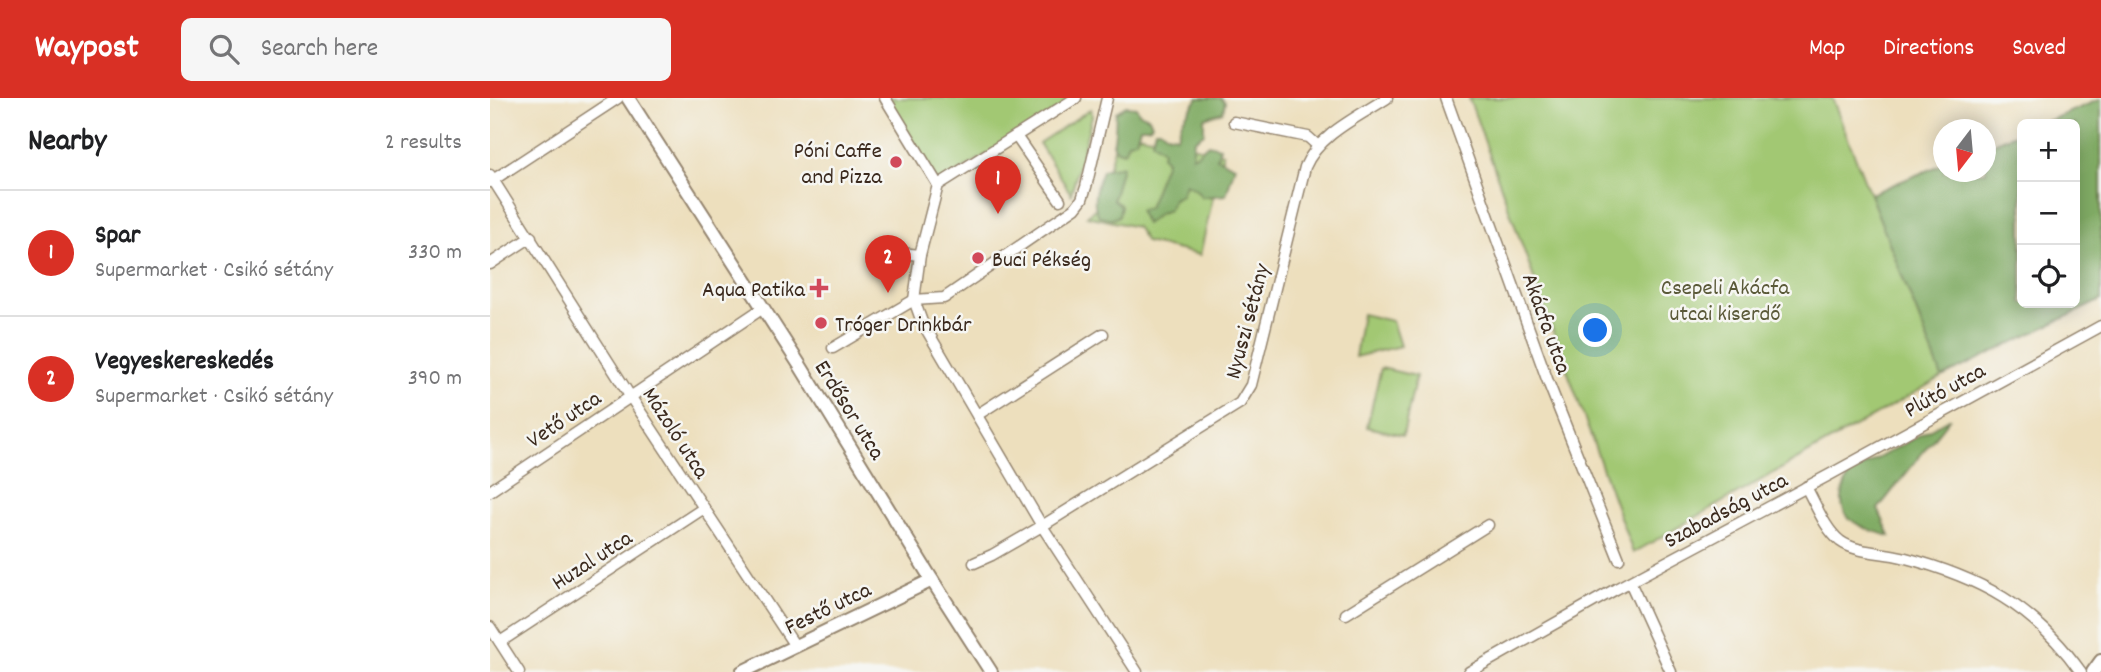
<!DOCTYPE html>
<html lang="en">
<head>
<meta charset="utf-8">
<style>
  :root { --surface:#fff; --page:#f6f6f6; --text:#202124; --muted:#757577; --line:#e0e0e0; --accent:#d93025 }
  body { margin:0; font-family:Dekko,sans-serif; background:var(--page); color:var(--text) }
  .controls { position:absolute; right:21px; top:21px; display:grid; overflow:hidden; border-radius:10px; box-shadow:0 4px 18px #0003 }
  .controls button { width:63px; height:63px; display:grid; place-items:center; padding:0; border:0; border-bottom:2px solid var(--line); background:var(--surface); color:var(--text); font:35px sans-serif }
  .compass { position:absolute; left:1443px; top:21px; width:63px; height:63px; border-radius:50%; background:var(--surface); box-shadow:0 4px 18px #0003; rotate:196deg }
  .you { position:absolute; left:1106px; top:233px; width:24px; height:24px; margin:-18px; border:5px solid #fff; border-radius:50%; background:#1a73e8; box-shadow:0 0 0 10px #1a73e833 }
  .badge { display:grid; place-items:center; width:46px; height:46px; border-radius:50%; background:var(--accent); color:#fff; font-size:23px; font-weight:700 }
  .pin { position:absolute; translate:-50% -58px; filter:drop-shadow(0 2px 4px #0008) }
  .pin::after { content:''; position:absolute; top:37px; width:24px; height:21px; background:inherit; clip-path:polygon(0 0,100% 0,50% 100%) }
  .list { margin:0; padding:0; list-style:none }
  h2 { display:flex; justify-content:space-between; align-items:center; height:91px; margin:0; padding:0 28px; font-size:30px }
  h2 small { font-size:23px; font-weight:400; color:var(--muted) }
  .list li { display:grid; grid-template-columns:46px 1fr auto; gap:21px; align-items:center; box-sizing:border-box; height:126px; padding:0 28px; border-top:2px solid var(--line) }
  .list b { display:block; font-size:26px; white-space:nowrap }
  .list p { margin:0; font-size:23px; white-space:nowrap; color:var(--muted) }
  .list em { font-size:23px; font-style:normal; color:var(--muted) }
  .icon { flex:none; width:38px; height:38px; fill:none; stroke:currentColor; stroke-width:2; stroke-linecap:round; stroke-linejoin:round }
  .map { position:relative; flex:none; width:1611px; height:574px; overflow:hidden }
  header { display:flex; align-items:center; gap:42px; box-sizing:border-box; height:98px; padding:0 35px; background:var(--accent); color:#fff }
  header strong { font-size:33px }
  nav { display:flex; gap:38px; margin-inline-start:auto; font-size:24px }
  .search { width:490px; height:63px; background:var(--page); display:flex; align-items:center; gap:18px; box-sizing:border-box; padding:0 24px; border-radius:10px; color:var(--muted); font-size:26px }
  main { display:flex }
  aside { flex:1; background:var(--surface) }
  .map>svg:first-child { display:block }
  .green { fill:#a2c873; stroke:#6e7948; stroke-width:2 }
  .forest { fill:#81ac65; stroke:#5e6b42; stroke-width:2 }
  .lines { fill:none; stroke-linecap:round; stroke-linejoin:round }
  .minor-casing { stroke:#94846e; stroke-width:13 }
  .tertiary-casing { stroke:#94846e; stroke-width:16 }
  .minor { stroke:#fff; stroke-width:10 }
  .tertiary { stroke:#fff; stroke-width:12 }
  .poi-dot { fill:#d1495b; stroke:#f6f6f2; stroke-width:2.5 }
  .labels { text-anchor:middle; stroke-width:5; stroke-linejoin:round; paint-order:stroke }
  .poi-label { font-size:23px; fill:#3b2a1e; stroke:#f6f6f2; text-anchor:end }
  .park-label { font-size:23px; fill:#5a5938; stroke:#f6f6f2 }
  .street-label { font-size:23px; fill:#3b2a1e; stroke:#f6f6f2 }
</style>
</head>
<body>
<header>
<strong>Waypost</strong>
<div class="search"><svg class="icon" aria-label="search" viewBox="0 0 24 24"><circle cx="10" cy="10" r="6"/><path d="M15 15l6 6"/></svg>Search here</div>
<nav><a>Map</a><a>Directions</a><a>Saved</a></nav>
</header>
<main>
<aside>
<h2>Nearby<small>2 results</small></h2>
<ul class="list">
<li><span class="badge">1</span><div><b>Spar</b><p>Supermarket · Csikó sétány</p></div><em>330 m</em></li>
<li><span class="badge">2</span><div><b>Vegyeskereskedés</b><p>Supermarket · Csikó sétány</p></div><em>390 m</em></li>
</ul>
</aside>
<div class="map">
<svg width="1611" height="574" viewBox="0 0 1611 574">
  <rect width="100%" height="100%" fill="#f6f6f2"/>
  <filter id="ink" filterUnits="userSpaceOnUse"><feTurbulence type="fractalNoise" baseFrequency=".0143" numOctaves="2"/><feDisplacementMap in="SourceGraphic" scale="14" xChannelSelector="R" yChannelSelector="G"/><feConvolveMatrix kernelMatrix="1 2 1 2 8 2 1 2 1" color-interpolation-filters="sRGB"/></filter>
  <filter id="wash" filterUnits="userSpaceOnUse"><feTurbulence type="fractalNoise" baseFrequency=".00686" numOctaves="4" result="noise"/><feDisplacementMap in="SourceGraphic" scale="28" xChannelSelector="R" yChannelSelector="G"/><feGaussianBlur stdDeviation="1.57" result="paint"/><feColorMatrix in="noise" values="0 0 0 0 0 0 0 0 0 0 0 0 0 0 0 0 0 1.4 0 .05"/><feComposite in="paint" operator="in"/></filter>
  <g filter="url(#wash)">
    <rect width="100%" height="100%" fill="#eddfbd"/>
    <!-- green -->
    <g class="green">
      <polygon points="395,0 586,0 448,87"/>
      <polygon points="979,0 1342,0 1452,279 1143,455"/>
      <polygon points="601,11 602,18 581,96 549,45"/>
      <polygon points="629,32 733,55 710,157 656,144 646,129 597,118 608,108"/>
      <polygon points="872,216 902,223 910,248 865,259"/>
      <polygon points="891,270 926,278 913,337 877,329"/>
    </g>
    <!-- forest -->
    <g class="forest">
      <polygon points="708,0 731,0 735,4 733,14 714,20 714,35 704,42 702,58 707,56 718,46 730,49 727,60 745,68 736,97 712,99 705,91 695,86 691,97 683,101 679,112 670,115 656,126 649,112 658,110 676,63 672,58 673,52 662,43 665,31 670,31 676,36 687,38 692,23"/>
      <polygon points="1611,1 1611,202 1452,279 1380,96 1453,66 1454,74 1496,74 1496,48 1532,33 1532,205 1585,205 1585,26 1550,26"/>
      <path d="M636,8L646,9L649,15L659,19L662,26L659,29H650L646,42L638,44L634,54L627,52L623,46C626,35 625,26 626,14Z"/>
      <path d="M632,68L623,102L631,107L629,118L623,121L609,118C600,103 607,88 612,72Z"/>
      <path d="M1460,320L1388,411L1400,438C1363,428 1338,417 1360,376Z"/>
    </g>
  </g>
  <g filter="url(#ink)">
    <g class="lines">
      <defs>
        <g id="minor">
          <polyline points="395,0 448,87"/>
          <polyline points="586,0 448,87 430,157 424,202 432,224 552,428 647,574"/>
          <polyline points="956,0 1057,281 1129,461"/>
          <polyline points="744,24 818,39 828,48"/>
          <polyline points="526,38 570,102"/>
          <polyline points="0,77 140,298 305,548"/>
          <polyline points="0,84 128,0"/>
          <polyline points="401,154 430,157"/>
          <polyline points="0,166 41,139"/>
          <polyline points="343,250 424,202 454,200 585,110 592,101 596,89 617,0"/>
          <polyline points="487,317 613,236"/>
          <path d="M1316,389C1326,407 1335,431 1350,443C1366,455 1393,454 1412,459C1489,479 1544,508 1591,574"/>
          <polyline points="0,393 273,210"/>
          <path d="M484,465L502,457L552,428L750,305L761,287L815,69C829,36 868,19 897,0"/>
          <polyline points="1140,484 1181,574"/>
          <polyline points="856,516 998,427"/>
          <polyline points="0,529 29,574"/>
          <polyline points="10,544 214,410"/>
          <polyline points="979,574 1126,491 1341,376 1611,228"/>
        </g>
        <g id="tertiary">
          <polyline points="138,0 311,269 442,482 501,574"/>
          <polyline points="252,574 442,482"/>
          <polyline points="1603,574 1611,563"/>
        </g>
      </defs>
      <!-- minor casing -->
      <use href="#minor" class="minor-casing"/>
      <!-- tertiary casing -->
      <use href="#tertiary" class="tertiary-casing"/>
      <!-- minor -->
      <use href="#minor" class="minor"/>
      <!-- tertiary -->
      <use href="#tertiary" class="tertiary"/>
    </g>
  </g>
  <!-- markers -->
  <g class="poi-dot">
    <circle cx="406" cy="64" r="7"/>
    <circle cx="488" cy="160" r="7"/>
    <path d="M325.5 179.5h7v7h7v7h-7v7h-7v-7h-7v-7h7z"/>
    <circle cx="331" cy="225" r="7"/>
  </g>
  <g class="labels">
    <!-- poi labels -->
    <g class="poi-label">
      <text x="392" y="59">Póni Caffe<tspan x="392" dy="26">and Pizza</tspan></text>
      <text x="502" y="168" text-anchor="start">Buci Pékség</text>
      <text x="315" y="198">Aqua Patika</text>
      <text x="345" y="233" text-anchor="start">Tróger Drinkbár</text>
    </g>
    <!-- park labels -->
    <g class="park-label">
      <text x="1235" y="196">Csepeli Akácfa<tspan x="1235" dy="26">utcai kiserdő</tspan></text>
    </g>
    <!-- street labels -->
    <g class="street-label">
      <text transform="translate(756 223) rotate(-75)" y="8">Nyuszi sétány</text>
      <text transform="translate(1058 225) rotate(70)" y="8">Akácfa utca</text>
      <text transform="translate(1454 291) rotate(-29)" y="8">Plútó utca</text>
      <text transform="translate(361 311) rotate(58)" y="8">Erdősor utca</text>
      <text transform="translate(73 320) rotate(-34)" y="8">Vető utca</text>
      <text transform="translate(187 334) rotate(57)" y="8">Mázoló utca</text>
      <text transform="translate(1235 411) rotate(-28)" y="8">Szabadság utca</text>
      <text transform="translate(101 461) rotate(-33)" y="8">Huzal utca</text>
      <text transform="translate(337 509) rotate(-26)" y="8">Festő utca</text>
    </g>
  </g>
</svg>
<div class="controls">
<button>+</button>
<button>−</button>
<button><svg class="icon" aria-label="locate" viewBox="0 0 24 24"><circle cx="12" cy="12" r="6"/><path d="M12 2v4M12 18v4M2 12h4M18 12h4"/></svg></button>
</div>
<svg class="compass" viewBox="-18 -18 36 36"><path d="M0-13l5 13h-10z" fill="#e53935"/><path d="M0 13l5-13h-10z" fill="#757577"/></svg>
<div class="you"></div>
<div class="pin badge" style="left:508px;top:116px">1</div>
<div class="pin badge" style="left:398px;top:195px">2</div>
</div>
</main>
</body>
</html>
